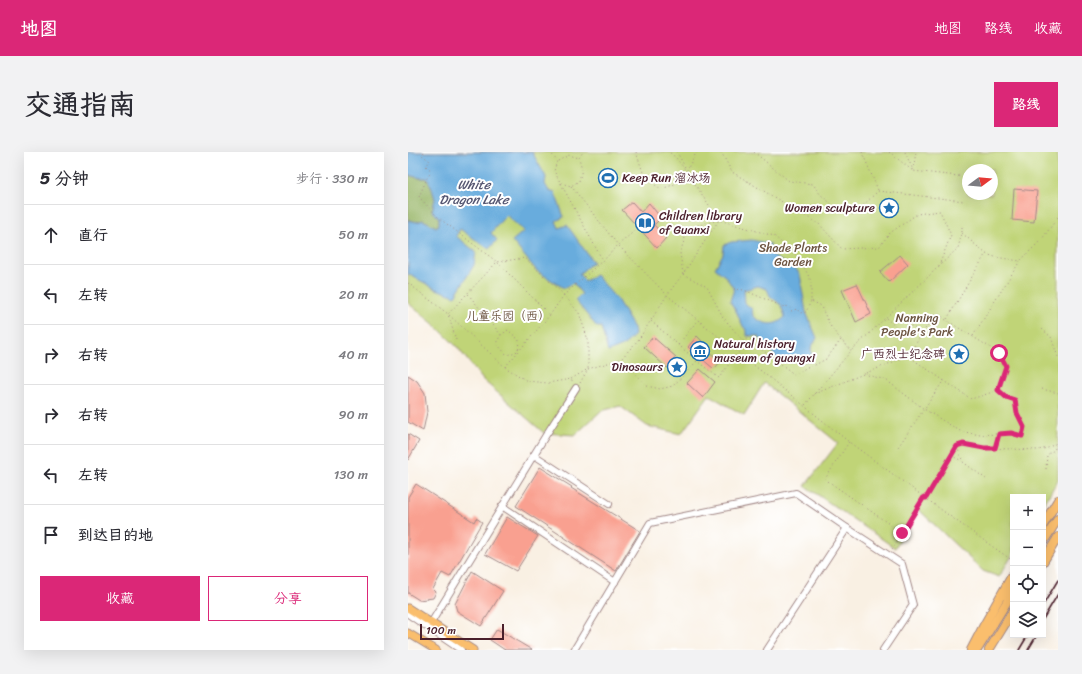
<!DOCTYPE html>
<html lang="zh">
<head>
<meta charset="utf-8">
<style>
  :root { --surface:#fff; --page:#f2f2f3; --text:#2b2b33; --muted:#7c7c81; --line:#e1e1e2; --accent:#db2777 }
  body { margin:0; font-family:Sriracha,"LXGW WenKai TC",sans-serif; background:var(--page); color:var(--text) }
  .controls { position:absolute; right:12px; bottom:12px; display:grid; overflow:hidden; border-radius:0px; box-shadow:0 4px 16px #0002 }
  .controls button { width:36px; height:36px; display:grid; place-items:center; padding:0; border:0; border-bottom:1px solid var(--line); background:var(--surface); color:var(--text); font:20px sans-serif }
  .compass { position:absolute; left:554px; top:12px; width:36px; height:36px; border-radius:50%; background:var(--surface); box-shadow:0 4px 16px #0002; rotate:74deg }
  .scale { position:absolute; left:12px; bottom:10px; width:84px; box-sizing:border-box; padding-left:4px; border:2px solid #4a1f2b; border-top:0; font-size:11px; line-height:14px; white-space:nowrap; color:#4a1f2b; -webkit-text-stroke:3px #fff; paint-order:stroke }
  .stop { position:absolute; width:12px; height:12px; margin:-9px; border:3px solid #db2777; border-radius:50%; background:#fff }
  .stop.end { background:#db2777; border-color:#fff; box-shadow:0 1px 4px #0008 }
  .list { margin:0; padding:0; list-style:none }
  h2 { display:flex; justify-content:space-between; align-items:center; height:52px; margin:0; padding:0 16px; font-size:17px }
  h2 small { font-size:13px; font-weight:400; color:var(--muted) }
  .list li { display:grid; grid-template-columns:26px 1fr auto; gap:12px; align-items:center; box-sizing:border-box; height:60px; padding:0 16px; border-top:1px solid var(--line) }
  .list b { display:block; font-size:15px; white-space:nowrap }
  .list em { font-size:13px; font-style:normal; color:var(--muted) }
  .actions { display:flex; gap:8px; padding:12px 16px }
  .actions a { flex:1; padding:9px 0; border:1px solid var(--accent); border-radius:0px; text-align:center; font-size:14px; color:var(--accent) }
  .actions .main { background:var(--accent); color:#fff }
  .icon { flex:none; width:22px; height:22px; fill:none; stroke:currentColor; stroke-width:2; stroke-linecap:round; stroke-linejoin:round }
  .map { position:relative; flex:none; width:650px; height:498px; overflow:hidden; border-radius:0px }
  header { display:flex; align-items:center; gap:24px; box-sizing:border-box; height:56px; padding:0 20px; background:var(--accent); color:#fff }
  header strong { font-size:19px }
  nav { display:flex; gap:22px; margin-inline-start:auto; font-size:14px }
  .intro { display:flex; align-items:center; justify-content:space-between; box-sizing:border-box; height:96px; padding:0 24px }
  h1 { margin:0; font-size:28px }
  .button { padding:10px 18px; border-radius:0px; background:var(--accent); color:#fff; font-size:14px; font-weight:700 }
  main { display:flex; gap:24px; padding:0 24px }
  aside { flex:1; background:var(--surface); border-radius:0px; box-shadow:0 4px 16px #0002 }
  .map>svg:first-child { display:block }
  .green { fill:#c0d477; stroke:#857a51; fill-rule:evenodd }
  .forest { fill:#98b668; stroke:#716a4a }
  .water { fill:#68acdd; stroke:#596684; fill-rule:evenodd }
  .building { fill:#f9a090 }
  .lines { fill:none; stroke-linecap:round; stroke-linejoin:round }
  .minor-casing { stroke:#a28887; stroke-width:8 }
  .major-casing { stroke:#a28887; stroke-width:9 }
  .highway-casing { stroke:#a28887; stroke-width:10 }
  .path { stroke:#a28887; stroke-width:1; stroke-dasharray:1 3; stroke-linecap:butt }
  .minor { stroke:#fff; stroke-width:6 }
  .major { stroke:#fabe6d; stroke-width:7 }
  .highway { stroke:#fabe6d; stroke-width:8 }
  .rail { stroke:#4a1f2b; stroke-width:1.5 }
  .route { stroke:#db2777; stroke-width:5 }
  .labels { text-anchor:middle; stroke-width:4; stroke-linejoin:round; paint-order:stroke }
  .poi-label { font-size:12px; fill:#4a1f2b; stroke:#fff; text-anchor:start }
  .park-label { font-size:12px; fill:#6d5542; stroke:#fff }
  .water-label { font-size:13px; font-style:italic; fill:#565772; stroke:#fff }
</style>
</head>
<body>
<header>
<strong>地图</strong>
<nav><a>地图</a><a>路线</a><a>收藏</a></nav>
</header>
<div class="intro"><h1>交通指南</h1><a class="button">路线</a></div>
<main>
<aside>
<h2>5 分钟<small>步行 · 330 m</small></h2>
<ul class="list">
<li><svg class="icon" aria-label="ahead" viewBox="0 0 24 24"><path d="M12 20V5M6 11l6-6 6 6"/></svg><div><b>直行</b></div><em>50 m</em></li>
<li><svg class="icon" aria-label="left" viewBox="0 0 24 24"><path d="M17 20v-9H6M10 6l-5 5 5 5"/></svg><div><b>左转</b></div><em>20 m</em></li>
<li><svg class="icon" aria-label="right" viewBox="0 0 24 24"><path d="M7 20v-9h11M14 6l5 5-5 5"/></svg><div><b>右转</b></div><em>40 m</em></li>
<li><svg class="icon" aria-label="right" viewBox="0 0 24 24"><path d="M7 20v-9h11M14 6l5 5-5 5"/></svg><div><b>右转</b></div><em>90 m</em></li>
<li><svg class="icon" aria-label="left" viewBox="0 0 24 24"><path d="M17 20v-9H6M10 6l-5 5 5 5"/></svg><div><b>左转</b></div><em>130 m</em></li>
<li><svg class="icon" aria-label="arrive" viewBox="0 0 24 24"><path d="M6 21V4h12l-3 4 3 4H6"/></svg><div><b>到达目的地</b></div></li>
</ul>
<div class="actions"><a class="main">收藏</a><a>分享</a></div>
</aside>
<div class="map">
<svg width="650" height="498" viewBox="0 0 650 498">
  <rect width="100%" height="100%" fill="#fff"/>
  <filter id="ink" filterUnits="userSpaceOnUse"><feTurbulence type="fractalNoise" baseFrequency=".025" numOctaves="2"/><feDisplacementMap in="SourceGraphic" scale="8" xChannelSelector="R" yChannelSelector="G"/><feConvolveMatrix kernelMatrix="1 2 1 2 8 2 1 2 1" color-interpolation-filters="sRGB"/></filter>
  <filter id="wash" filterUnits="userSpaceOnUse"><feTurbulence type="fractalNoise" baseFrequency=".012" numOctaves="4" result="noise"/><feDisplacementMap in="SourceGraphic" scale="16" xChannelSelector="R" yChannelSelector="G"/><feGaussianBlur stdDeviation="0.9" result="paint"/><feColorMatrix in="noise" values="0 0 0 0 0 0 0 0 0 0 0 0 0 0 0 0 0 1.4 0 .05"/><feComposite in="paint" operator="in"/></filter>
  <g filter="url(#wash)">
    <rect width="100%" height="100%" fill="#f9f0e3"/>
    <!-- green -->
    <path class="green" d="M0,0H650V328L635,353V345H605V402L591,425L575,419L510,357L487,396L397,334L430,291L356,231L336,263L301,243L273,282L239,274L212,254L193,259L167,283L136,281L75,228L50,196L28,174L0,151ZM560,18H584V42H560Z"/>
    <!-- forest -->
    <path class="forest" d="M0,23L12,26H19C26,40 32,56 31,73L28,75L15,68L9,70L0,68Z"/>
    <!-- water -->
    <g class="water">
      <polygon points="0,0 124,0 138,25 137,32 141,39 147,41 156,65 148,69 151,76 159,73 185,110 171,122 177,129 188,123 210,149 226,176 227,183 215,194 200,200 193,175 189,175 167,148 174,142 165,131 157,136 154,135 129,119 104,89 116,79 98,63 83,81 89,88 81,97 52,77 48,84 68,100 66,113 47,144 28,137 0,122 0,68 9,70 15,68 28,75 31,73 31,66 24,59 27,47 24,37 19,26 12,26 0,23"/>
      <path d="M344,88L362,92C362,95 362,99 364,101C369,110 378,110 386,115C390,118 394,126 393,131L398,160L409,186L403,196L404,209H371L350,184H339V179L334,173L329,161L322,149L326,137L318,125L307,116L315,102L316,93L323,90ZM350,134L359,137L362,144L373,153L377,165C366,176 355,172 345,164L344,157L337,151L336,138Z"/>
    </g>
    <g id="blocks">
      <!-- building -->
      <g class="building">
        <polygon points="606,37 629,39 626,70 604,68"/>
        <polygon points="224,50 233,60 241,51 253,66 246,73 258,86 249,96 214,58"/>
        <polygon points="492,103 500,112 481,130 472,120"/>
        <polygon points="449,132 463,162 448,170 434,138"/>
        <polygon points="289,184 295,190 293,193 306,204 309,202 315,207 306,217 280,195"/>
        <polygon points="245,185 268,205 259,216 236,195"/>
        <polygon points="292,217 307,230 295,246 279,231"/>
        <polygon points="0,223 9,229 17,241 19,260 15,279 0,270"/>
        <polygon points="0,282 11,289 0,308"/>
        <polygon points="132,315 164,335 163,336 232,379 208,419 108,354"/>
        <polygon points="8,332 66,370 68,366 74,370 42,425 34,421 25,437 28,440 25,446 11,448 0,441 0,345"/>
        <polygon points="99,365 130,384 108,419 77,402"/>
        <polygon points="64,419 95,439 73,474 49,459 47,452"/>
        <polygon points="89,477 124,498 97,498 82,488"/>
      </g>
    </g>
  </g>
  <g filter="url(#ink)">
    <use href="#blocks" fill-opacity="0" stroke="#a28887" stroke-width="1"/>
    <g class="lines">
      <defs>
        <g id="minor">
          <polyline points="126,303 201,352"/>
          <polyline points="94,354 207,430"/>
          <polyline points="439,376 494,412 505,453 475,498"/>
          <polyline points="0,462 53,498"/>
          <polyline points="23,471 138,283 168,236"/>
          <polyline points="166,498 242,371 388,341 439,376 359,498"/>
        </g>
        <g id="major">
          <polyline points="598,445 605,433"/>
          <polyline points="0,456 65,498"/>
          <polyline points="0,481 28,498"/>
        </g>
        <g id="highway">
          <polyline points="635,373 650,348"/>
          <polyline points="635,390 650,367"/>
          <polyline points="635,410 650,385"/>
          <polyline points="563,498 575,475 605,422"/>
          <polyline points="569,498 605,440"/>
          <polyline points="581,498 605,459"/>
        </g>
      </defs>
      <!-- minor casing -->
      <use href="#minor" class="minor-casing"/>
      <!-- major casing -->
      <use href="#major" class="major-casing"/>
      <!-- highway casing -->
      <use href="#highway" class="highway-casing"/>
      <!-- path -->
      <g class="path">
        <polyline points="16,0 14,3 22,9 18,14 24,19 19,26 11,45 31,66 89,110 142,163"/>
        <polyline points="142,0 149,9 146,19 195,109 210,93 259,143 441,290 550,370 605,409"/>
        <path d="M228,0L237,26L253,37C258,35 264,34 268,31C278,24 282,10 289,0"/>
        <polyline points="269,0 278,17"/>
        <polyline points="313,0 324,20 411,72 434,97 471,95 482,81 509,62 532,59 543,83 530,116"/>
        <polyline points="346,0 381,29 405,32 412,42 427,55 445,63 470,39 556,49"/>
        <polyline points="454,0 470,38"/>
        <polyline points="481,0 505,19 559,25"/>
        <polyline points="497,0 505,18"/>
        <polyline points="150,9 161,3 171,6"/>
        <polyline points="505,18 508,0"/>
        <polyline points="153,31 163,34 171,29 174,17 171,6 175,0"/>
        <polyline points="163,34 210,93 230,76"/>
        <polyline points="554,81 578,102 587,105 612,109 634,87 650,65"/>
        <polyline points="0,131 40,162 97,215 119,229 140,231 163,227 165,230"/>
        <polyline points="326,137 336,138 373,154 377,155 381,154 383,159 389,157 392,161 398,160 403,149"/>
        <polyline points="60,142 93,183 88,191 99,203 110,199 111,188 100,178 93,183"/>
        <polygon points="528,160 538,168 591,201 598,214 590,238 573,244 563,247 500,204"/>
        <polyline points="478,166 490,177 494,179 497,178 499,174 504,174 509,178 511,185"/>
        <polyline points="539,167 577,103"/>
        <polyline points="243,169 289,209"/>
        <polyline points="634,177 643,185 650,205"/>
        <polyline points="565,184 612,109"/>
        <polyline points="48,188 40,162 89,110 117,106 156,143 171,161 180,188 180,217 163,227"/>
        <polyline points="433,188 418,207 407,213 399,215 387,223 352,196 339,184 338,188 335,189 315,165 299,135 275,122 311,68 366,84 392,107 403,129 403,149 412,153 424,177 443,199"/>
        <polyline points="270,193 289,169"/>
        <polyline points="214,208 239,234 252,237 265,234 289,209 311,226 329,201"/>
        <polyline points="97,215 142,163 156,143 194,109"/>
        <polyline points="456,222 478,228 516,257 552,279 572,283 603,281 614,284 616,275 609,261 607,249 598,245 591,238"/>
        <polyline points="172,231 180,217 213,207 231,187 259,143 275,122 272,101 279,80 290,73 311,68 279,20 268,6 261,0"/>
        <polyline points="634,237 650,241"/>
        <polyline points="406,242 500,204"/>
        <polyline points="397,253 443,199 550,96 554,81 554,73"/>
        <polyline points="441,290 417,327 494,381 516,345"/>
        <polyline points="549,295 555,310 578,327"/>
        <polyline points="587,295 590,282"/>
        <polyline points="488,298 536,228"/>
        <polyline points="543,306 546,305 554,309"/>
        <polyline points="638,317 639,303 646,298 650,291"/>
        <polyline points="518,346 549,294 555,292 576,296 630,298 640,296 650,290"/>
        <polyline points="484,398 494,382"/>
      </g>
      <!-- minor -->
      <use href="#minor" class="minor"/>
      <!-- major -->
      <use href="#major" class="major"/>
      <!-- highway -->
      <use href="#highway" class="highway"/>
      <!-- rail -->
      <g class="rail">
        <polyline points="635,453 650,428"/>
        <polyline points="635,467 650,442"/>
        <polyline points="611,498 620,483"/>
        <polyline points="620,498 629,483"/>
      </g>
    </g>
  </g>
  <g class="lines" filter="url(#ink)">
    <!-- route -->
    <polyline class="route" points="494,381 516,345 518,346 549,294 555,292 576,296 587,296 591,282 603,281 614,284 616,275 609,261 607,248 598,245 590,238 598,214 591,201"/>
  </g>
  <!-- icons -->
  <defs>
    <symbol id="stadium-ring" viewBox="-11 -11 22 22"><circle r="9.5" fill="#fff" stroke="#1f6fb2" stroke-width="1.5"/><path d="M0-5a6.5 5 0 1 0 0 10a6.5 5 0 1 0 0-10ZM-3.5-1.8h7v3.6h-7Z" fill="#1f6fb2"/></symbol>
    <symbol id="sight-ring" viewBox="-11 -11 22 22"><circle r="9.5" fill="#fff" stroke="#1f6fb2" stroke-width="1.5"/><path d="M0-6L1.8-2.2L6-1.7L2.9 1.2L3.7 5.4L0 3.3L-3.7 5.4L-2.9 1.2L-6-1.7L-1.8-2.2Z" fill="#1f6fb2"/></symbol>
    <symbol id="library-ring" viewBox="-11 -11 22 22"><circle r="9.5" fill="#fff" stroke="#1f6fb2" stroke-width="1.5"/><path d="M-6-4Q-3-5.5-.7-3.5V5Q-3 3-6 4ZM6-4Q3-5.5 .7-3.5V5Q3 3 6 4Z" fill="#1f6fb2"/></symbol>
    <symbol id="museum-ring" viewBox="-11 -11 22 22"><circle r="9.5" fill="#fff" stroke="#1f6fb2" stroke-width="1.5"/><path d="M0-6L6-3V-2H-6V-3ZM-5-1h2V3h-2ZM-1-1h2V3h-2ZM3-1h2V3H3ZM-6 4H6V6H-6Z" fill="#1f6fb2"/></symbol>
  </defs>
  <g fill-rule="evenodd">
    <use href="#stadium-ring" x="189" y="15" width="22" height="22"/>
    <use href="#sight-ring" x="470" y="45" width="22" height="22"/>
    <use href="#library-ring" x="226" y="60" width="22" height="22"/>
    <use href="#museum-ring" x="281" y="188" width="22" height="22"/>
    <use href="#sight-ring" x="540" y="191" width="22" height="22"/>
    <use href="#sight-ring" x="258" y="204" width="22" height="22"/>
  </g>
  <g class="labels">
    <!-- poi labels -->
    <g class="poi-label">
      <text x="214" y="30">Keep Run 溜冰场</text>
      <text x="467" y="60" text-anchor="end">Women sculpture</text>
      <text x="251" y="68">Children library<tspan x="251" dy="14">of Guanxi</tspan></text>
      <text x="306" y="196">Natural history<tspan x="306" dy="14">museum of guangxi</tspan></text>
      <text x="537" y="206" text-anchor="end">广西烈士纪念碑</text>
      <text x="255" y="219" text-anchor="end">Dinosaurs</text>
    </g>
    <!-- park labels -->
    <g class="park-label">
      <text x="385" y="100">Shade Plants<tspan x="385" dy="14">Garden</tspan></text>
      <text x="100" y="168">儿童乐园（西）</text>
      <text x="509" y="170">Nanning<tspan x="509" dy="14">People's Park</tspan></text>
    </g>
    <!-- water labels -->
    <g class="water-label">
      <text x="66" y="37">White<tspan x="66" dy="15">Dragon Lake</tspan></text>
    </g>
  </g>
</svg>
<div class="controls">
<button>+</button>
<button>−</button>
<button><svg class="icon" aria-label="locate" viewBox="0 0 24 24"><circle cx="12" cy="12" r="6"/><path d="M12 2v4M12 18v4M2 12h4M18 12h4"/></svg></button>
<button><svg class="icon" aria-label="layers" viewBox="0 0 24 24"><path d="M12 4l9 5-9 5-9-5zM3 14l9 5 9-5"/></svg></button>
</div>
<svg class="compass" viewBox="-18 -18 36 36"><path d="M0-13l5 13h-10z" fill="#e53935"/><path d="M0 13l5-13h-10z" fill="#7c7c81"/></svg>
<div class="scale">100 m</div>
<div class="stop" style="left:591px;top:201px"></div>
<div class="stop end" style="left:494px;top:381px"></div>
</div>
</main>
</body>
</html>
